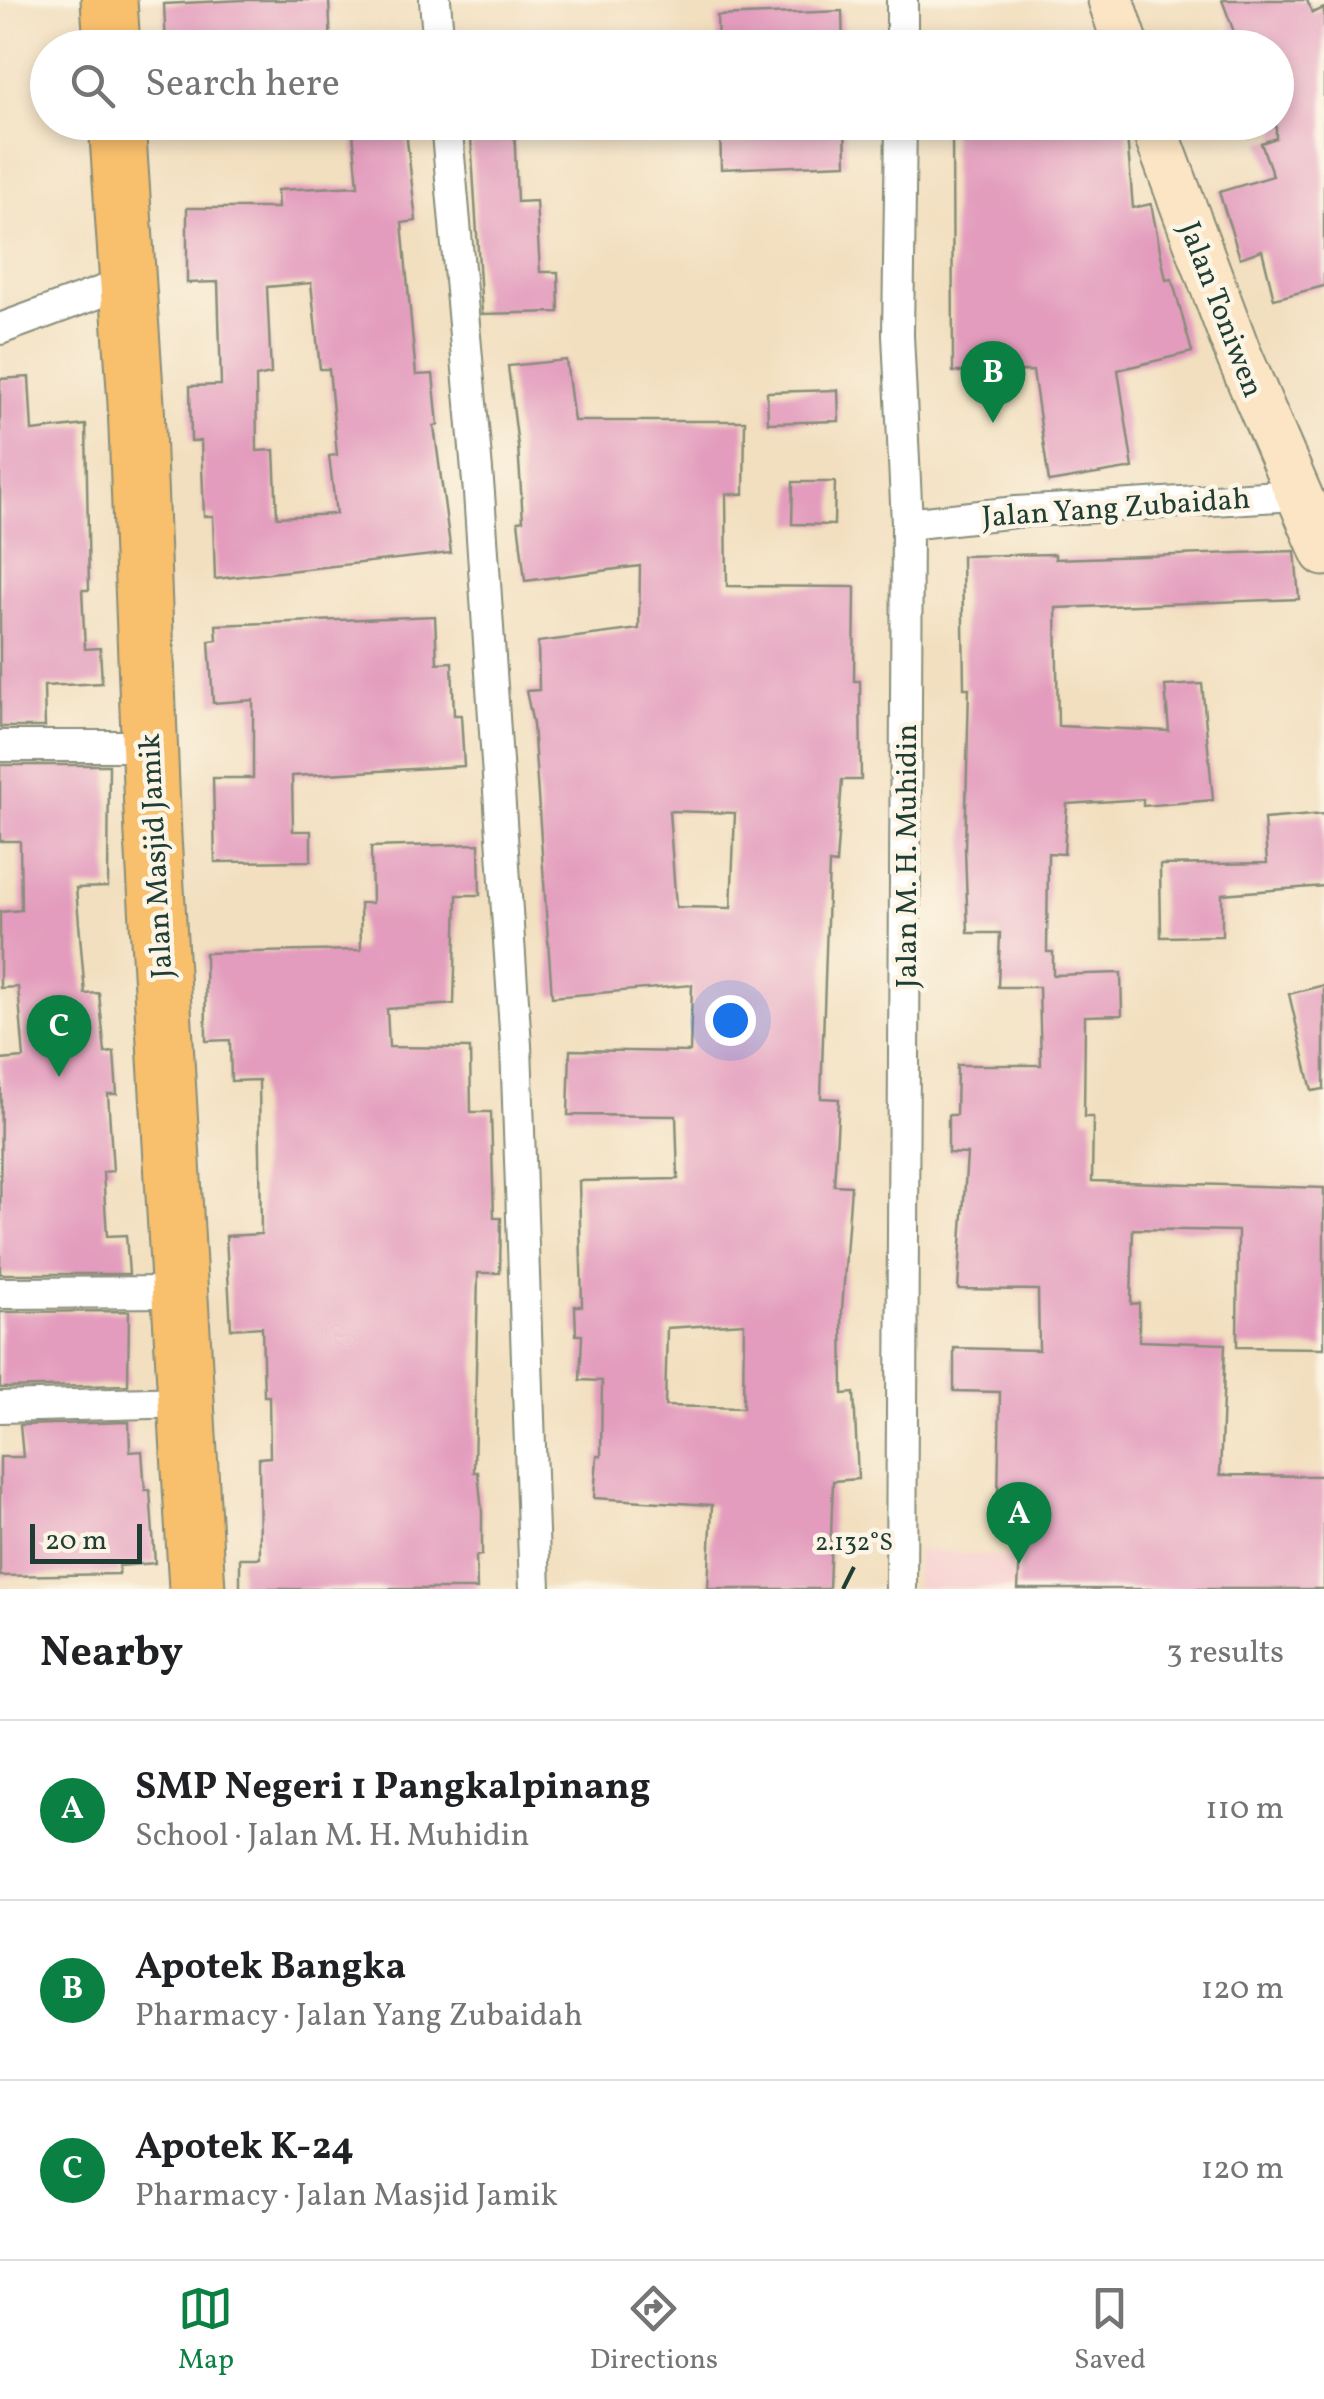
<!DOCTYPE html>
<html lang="en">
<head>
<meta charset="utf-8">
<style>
  :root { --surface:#fff; --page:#f2f2f2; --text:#202124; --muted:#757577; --line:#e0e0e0; --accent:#0b8043 }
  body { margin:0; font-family:Vollkorn,serif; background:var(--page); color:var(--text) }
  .scale { position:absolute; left:30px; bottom:25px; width:112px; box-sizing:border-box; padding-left:10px; border:5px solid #1f3d34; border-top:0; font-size:28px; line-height:35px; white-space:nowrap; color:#1f3d34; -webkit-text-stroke:8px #fcf5e5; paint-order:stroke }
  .you { position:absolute; left:730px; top:1020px; width:35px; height:35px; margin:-25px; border:8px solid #fff; border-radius:50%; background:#1a73e8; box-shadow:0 0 0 15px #1a73e833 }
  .badge { display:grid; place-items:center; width:65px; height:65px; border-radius:50%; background:var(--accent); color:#fff; font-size:32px; font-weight:700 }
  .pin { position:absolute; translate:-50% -82px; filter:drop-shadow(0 2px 5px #0008) }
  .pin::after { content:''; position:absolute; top:52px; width:35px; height:30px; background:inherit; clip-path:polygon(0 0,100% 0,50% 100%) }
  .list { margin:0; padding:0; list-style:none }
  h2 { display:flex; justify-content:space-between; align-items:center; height:130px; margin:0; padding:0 40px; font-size:42px }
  h2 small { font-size:32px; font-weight:400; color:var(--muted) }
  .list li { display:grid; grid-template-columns:65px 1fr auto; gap:30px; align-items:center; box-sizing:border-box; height:180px; padding:0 40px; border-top:2px solid var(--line) }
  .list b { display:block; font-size:38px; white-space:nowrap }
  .list p { margin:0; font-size:32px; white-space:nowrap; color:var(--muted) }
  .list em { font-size:32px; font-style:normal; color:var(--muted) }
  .icon { flex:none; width:55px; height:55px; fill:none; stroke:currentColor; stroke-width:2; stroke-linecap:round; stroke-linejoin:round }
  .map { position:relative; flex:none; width:1324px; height:1589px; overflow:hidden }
  .search { position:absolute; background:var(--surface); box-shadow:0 5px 15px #0003; left:30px; right:30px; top:30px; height:110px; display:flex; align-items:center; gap:25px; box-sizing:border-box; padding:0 35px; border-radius:55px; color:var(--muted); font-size:38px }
  .sheet { height:670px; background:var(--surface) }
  nav { display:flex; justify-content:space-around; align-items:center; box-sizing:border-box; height:140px; border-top:2px solid var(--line); background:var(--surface); font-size:28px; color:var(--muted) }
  nav a { display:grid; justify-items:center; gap:5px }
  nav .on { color:var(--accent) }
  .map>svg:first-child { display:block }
  .built { fill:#f7cfd0 }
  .building { fill:#e39cbd; fill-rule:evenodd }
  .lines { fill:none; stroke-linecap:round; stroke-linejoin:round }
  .street-casing { stroke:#888e7a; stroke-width:34 }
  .secondary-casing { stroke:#888e7a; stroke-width:49 }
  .highway-casing { stroke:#888e7a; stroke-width:59 }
  .street { stroke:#fff; stroke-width:30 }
  .secondary { stroke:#fce5c4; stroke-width:45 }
  .highway { stroke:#f8bf6c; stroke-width:55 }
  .ticks { fill:none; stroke:#1f3d34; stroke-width:4 }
  .labels { text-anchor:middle; stroke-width:9; stroke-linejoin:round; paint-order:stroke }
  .street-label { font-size:30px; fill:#1f3d34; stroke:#fcf5e5 }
  .ticks-label { font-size:25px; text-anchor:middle; fill:#1f3d34; stroke:#fcf5e5; stroke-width:9; stroke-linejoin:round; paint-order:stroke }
</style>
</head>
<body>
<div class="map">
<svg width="1324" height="1589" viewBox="0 0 1324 1589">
  <rect width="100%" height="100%" fill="#fcf5e5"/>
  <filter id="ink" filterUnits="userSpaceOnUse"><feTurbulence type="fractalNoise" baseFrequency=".01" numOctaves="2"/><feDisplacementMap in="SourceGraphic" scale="20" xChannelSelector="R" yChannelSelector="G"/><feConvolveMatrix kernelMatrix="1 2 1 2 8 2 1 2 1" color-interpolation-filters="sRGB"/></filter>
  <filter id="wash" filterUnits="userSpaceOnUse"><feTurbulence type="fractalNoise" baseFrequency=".0048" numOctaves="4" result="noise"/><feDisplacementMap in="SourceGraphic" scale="40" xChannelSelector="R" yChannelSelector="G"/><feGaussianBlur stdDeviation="2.25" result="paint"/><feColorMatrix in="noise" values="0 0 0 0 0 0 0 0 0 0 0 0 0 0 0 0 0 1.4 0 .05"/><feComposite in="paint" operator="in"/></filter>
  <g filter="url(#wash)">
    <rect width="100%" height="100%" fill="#f2dfbf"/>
    <!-- built -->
    <polygon class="built" points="917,1550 1324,1578 1324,1589 916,1589"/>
    <g id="blocks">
      <!-- building -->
      <g class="building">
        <polygon points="243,0 329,0 331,48 166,48 164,4"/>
        <polygon points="1222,0 1307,0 1312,13 1324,8 1324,286 1274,299 1262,250 1240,258 1219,192 1273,176 1261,143 1276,138 1276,48 1240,48"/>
        <polygon points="842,11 843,48 718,48 717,16"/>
        <path d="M352,122H405L416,221L402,223L416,375L433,374L438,425L434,426L451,553L215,579L213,516H204L201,441H191L190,386L221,385L218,282L187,283V208H278L277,190L358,186ZM311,283L320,369H329L337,455L329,456L336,514L277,517L274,450L257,451L256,377L271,374L267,287Z"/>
        <polygon points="470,122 514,122 517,202 536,201 540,272 558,272 559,312 482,314"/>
        <polygon points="720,122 845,122 846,164 721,169"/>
        <polygon points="952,122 1022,122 1022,131 1126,123 1133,208 1151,204 1166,280 1172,279 1192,352 1118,370 1133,468 1049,482 1033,371 953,372"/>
        <path d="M566,360L574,421H745L744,494H726L727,586L855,587L854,681H860L861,780H842L836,864L829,863L821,1098L839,1099L834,1185L851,1186L842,1310L843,1394L854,1393L858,1479L833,1481L829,1589H708L712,1505L594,1498L597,1456H601L602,1381L580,1380L582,1335H576L575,1306H582L579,1181L678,1179L676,1116L568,1115L570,1050L690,1052L692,985L552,997L533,724L526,691L539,690L538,642L639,629L640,566L525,581L518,521L523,520L518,446L508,366ZM669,811L735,813L731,908L676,907ZM744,1323L743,1408L665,1406L667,1328Z"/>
        <polygon points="29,377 32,431 86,425 89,590 82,590 85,649 100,648 102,683 44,686 45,727 0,727 0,379"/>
        <polygon points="838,390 839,421 768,423 767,392"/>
        <polygon points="793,482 835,482 834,525 792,524"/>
        <polygon points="1295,551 1299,599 1056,608 1058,726 1169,731 1165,686 1202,684 1213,800 1143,806 1143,799 1067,804 1064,854 1048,853 1047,952 1053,952 1053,975 1121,973 1122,1015 1085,1016 1084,1117 1093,1117 1092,1181 1324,1188 1324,1348 1237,1347 1238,1231 1133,1229 1131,1304 1139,1303 1139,1341 1225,1344 1220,1475 1324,1476 1324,1589 1018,1589 1023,1500 998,1500 1000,1392 954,1391 954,1348 1039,1350 1038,1290 958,1289 967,1154 948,1153 948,1115 956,1115 957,1065 1041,1065 1039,987 998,987 1000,933 968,933 965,849 969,688 964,688 962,556 1055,554 1055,559"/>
        <polygon points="435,616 437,663 452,662 454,715 461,715 464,766 292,776 293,831 311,831 311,861 215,862 213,778 253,778 253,700 213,703 209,641 217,640 216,625"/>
        <polygon points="0,765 109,765 108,887 76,888 85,994 99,993 105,1053 114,1052 117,1094 108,1094 113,1171 103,1172 107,1236 126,1235 129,1274 0,1274 1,1060 24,1058 18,987 0,988 0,912 21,910 20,841 0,841"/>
        <polygon points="1324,814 1324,886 1222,894 1222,936 1161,937 1160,865 1267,863 1264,819"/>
        <polygon points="479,844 480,895 457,895 454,1004 387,1009 389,1047 470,1048 471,1112 491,1112 494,1218 501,1218 500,1273 478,1273 474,1472 478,1472 482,1512 482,1555 476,1556 477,1589 240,1589 240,1558 260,1558 259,1458 270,1457 269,1396 264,1396 262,1327 231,1329 226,1236 261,1234 259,1080 231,1081 230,1040 206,1041 205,953 361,950 360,903 372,903 371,847"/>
        <polygon points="1324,985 1324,1089 1312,1091 1289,994"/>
        <polygon points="129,1311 128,1385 0,1388 0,1312"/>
        <polygon points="129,1422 130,1452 142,1451 145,1490 150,1490 155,1563 119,1566 119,1574 0,1576 0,1457 23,1457 20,1425"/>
      </g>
    </g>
  </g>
  <g filter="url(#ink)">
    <use href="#blocks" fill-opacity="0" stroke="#888e7a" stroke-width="2.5"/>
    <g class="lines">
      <defs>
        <g id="street">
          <polyline points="435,0 439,48"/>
          <polyline points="902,48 902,0"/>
          <polyline points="446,122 479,493 516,1045 535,1589"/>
          <polyline points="901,122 898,335 907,524 901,1589"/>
          <polyline points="0,329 128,282"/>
          <polyline points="907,524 1016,512 1296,495"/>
          <polyline points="0,746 149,746"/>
          <polyline points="0,1293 181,1292"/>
          <polyline points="0,1407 188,1402"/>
        </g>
        <g id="secondary">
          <polyline points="1111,0 1127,48"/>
          <polyline points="1152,122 1238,353 1324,553"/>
        </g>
        <g id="highway">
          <polyline points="109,0 112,48"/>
          <polyline points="117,122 136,404 153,836 197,1589"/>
        </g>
      </defs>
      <!-- street casing -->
      <use href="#street" class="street-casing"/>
      <!-- secondary casing -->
      <use href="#secondary" class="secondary-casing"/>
      <!-- highway casing -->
      <use href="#highway" class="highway-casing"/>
      <!-- street -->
      <use href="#street" class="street"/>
      <!-- secondary -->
      <use href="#secondary" class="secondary"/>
      <!-- highway -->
      <use href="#highway" class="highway"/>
    </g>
  </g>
  <!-- ticks -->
  <path class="ticks" d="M843,1589L854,1567"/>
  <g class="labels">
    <!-- street labels -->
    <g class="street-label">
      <text transform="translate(1222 309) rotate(69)" y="10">Jalan Toniwen</text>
      <text transform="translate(1116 507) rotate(-4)" y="10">Jalan Yang Zubaidah</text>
      <text transform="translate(155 856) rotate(-93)" y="10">Jalan Masjid Jamik</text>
      <text transform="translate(906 856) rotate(-90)" y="10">Jalan M. H. Muhidin</text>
    </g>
  </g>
  <g class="ticks-label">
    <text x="854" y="1550">2.132°S</text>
  </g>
</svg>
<div class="scale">20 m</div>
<div class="you"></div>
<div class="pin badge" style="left:1019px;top:1564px">A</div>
<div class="pin badge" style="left:993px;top:423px">B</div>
<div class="pin badge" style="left:59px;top:1077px">C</div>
<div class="search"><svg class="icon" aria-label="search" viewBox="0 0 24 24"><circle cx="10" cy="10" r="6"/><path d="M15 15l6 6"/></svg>Search here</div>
</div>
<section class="sheet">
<h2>Nearby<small>3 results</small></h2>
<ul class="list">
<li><span class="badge">A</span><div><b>SMP Negeri 1 Pangkalpinang</b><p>School · Jalan M. H. Muhidin</p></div><em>110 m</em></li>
<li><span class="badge">B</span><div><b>Apotek Bangka</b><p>Pharmacy · Jalan Yang Zubaidah</p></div><em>120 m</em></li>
<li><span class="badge">C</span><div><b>Apotek K-24</b><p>Pharmacy · Jalan Masjid Jamik</p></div><em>120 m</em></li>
</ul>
</section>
<nav>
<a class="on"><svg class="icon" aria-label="map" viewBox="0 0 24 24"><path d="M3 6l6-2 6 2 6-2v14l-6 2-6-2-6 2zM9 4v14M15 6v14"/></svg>Map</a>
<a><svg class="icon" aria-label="directions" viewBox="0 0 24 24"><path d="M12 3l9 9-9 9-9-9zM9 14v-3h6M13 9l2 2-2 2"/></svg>Directions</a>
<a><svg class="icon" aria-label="saved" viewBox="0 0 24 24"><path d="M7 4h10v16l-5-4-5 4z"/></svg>Saved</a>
</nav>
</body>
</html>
